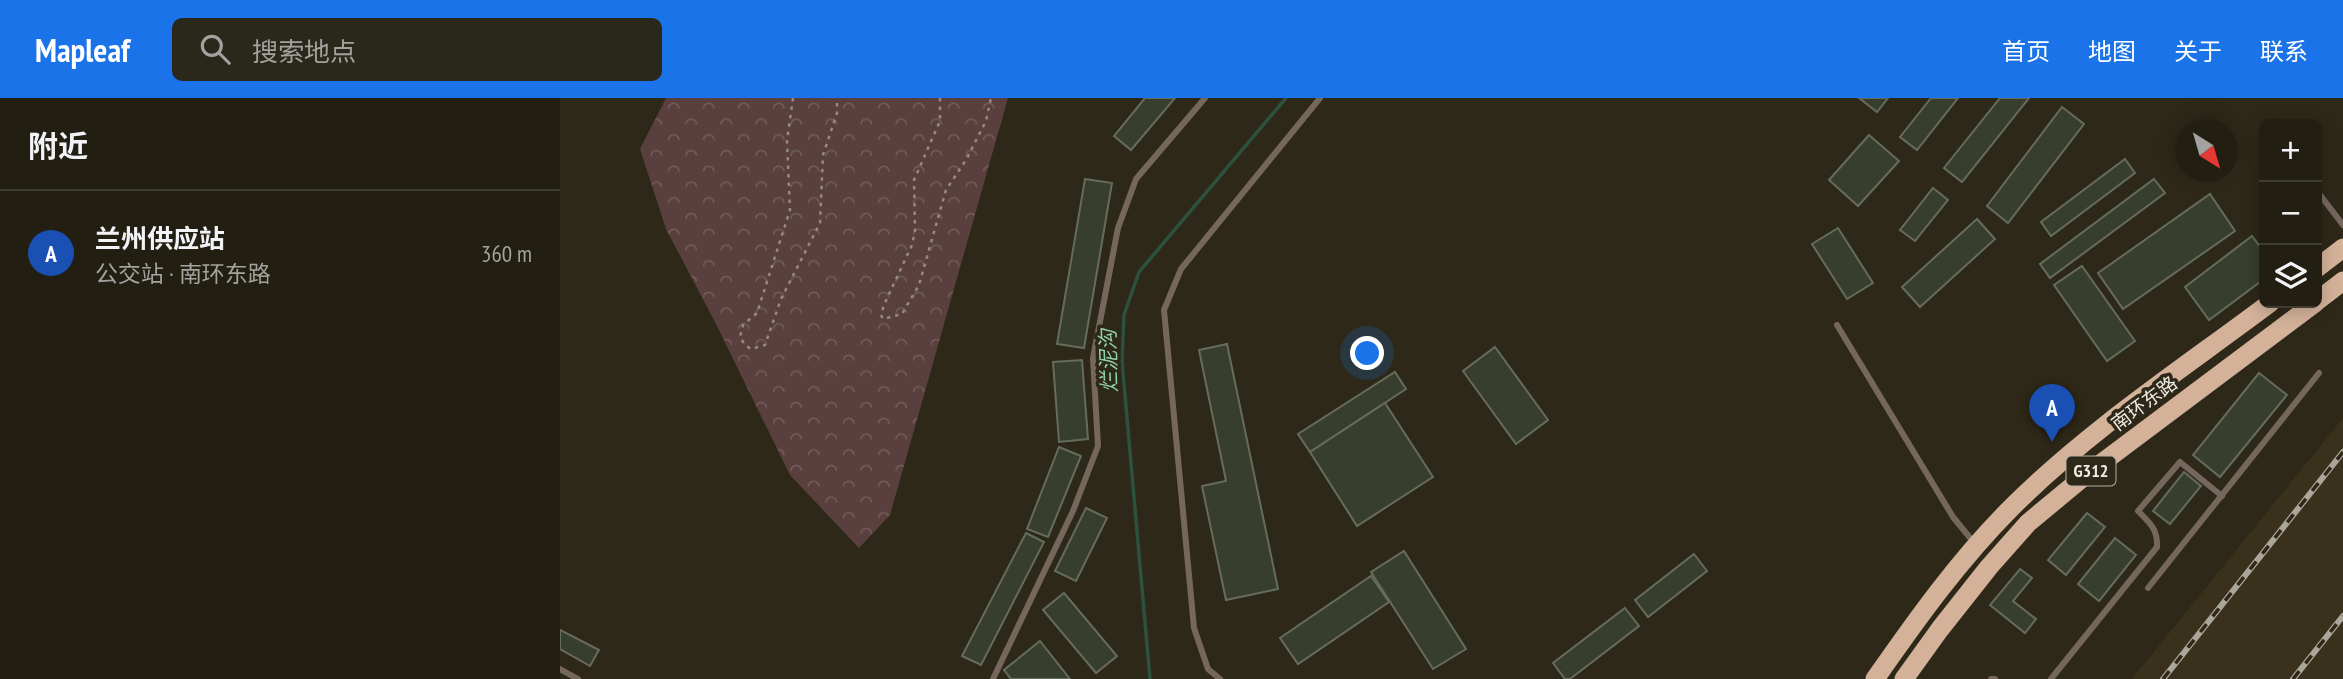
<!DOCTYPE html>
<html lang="zh">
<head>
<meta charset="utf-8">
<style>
  :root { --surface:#221e12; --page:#2a271b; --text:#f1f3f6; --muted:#a2a29f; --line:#3f3c32; --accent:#1a73e8 }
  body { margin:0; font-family:"PT Sans Narrow","Noto Sans SC",sans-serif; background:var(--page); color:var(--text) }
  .controls { position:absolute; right:21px; top:21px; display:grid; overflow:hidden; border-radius:10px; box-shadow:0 4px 18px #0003 }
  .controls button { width:63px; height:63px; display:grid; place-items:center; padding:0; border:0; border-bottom:2px solid var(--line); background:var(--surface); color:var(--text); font:35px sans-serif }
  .compass { position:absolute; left:1615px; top:21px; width:63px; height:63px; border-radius:50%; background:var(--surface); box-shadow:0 4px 18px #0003; rotate:143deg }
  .you { position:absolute; left:808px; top:256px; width:24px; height:24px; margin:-18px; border:5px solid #fff; border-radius:50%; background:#1a73e8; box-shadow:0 0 0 10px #1a73e833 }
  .badge { display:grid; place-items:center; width:46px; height:46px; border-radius:50%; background:var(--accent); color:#fff; font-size:23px; font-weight:700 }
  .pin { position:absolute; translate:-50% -58px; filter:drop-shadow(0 2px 4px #0008) }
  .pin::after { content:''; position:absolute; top:37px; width:24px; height:21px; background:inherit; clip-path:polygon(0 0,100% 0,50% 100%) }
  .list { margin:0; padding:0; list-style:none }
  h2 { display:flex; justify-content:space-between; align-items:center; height:91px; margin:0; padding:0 28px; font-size:30px }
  h2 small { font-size:23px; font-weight:400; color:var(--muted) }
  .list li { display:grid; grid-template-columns:46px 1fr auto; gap:21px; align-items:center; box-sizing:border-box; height:126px; padding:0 28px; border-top:2px solid var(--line) }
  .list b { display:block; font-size:26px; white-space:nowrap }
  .list p { margin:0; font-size:23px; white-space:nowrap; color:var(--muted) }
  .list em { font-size:23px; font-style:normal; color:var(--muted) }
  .icon { flex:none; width:38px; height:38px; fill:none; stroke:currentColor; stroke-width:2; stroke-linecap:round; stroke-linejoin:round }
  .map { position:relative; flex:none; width:1783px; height:581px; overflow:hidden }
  header { display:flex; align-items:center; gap:42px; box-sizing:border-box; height:98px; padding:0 35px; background:var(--accent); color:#fff }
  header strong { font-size:33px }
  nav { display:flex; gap:38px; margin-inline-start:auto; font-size:24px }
  .search { width:490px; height:63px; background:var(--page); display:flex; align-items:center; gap:18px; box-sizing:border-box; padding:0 24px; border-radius:10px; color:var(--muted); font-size:26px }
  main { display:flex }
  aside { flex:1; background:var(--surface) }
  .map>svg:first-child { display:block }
  .built { fill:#39311b }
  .forest { fill:url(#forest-crowns) }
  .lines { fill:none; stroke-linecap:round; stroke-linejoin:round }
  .stream { stroke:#2c513c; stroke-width:3.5 }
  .building { fill:#383e2e; stroke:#666c5b; stroke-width:2 }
  .path { stroke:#918c7f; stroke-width:2.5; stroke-dasharray:3.5 5; stroke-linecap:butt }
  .service { stroke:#76675d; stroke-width:6 }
  .trunk { stroke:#d4b29a; stroke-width:19 }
  .rail-casing { stroke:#aba69a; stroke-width:6 }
  .rail { stroke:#2e2818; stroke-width:3.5; stroke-dasharray:10; stroke-linecap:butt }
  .labels { text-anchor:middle; stroke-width:7; stroke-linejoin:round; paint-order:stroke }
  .shield { fill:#2e2818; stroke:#b5b0a5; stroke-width:2 }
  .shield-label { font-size:18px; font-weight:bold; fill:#efebe1 }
  .street-label { font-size:19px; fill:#efebe1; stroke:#2e2818 }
  .water-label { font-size:21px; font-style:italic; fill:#91d2ac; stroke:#2e2818 }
</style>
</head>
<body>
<header>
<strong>Mapleaf</strong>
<div class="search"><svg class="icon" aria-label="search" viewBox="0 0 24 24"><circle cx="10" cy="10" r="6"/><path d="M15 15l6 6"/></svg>搜索地点</div>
<nav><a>首页</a><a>地图</a><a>关于</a><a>联系</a></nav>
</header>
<main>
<aside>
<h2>附近<small></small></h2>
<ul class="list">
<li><span class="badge" style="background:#1a4fb4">A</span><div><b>兰州供应站</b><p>公交站 · 南环东路</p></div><em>360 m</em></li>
</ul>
</aside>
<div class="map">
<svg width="1783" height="581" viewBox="0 0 1783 581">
  <defs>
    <pattern id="forest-crowns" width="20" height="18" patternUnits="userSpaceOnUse" patternTransform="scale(1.75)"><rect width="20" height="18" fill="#593f3d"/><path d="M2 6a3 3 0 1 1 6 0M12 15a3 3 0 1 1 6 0" fill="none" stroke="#715b59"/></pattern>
  </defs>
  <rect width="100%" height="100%" fill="#2e2818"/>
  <!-- built -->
  <polygon class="built" points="1783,320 1783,581 1572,581"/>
  <!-- forest -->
  <polygon class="forest" points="106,0 448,0 330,417 299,450 230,377 156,226 106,131 80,51"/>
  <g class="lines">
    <!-- stream -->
    <polyline class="stream" points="590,581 562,263 564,217 579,174 726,0"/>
  </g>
  <!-- building -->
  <g class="building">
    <polygon points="585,0 615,0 571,52 554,38"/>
    <polygon points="1299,0 1328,0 1317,14"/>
    <polygon points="1371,0 1398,0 1357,52 1340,39"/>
    <polygon points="1440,0 1469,0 1402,84 1384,70"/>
    <polygon points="1502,9 1524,26 1448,125 1427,108"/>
    <polygon points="1309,37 1339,63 1298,108 1269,82"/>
    <polygon points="1565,61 1575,75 1491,138 1481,124"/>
    <polygon points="525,81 552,85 524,250 497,246"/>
    <polygon points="1594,81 1605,95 1490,180 1480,166"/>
    <polygon points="1373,90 1388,102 1355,143 1340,132"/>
    <polygon points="1650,96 1675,133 1563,211 1538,175"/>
    <polygon points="1417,121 1435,141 1360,209 1342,189"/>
    <polygon points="1278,130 1313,185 1287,201 1252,146"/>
    <polygon points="1692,138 1704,154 1704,181 1649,222 1625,189"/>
    <polygon points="1522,168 1575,243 1547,263 1494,187"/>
    <polygon points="667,246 718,491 666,502 642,388 666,383 639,252"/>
    <polygon points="935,249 988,322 956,346 903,273"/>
    <polygon points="522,262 528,341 499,344 493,264"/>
    <polygon points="835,274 846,291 750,354 738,336"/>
    <polygon points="1699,275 1727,297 1660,379 1633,357"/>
    <polygon points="825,305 873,379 797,428 750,354"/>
    <polygon points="499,349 521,358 488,439 467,431"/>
    <polygon points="1624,374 1641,388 1610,426 1593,413"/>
    <polygon points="526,410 547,420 516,483 495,473"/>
    <polygon points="1527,415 1545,429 1506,477 1488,462"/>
    <polygon points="466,435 484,444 421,567 402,558"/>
    <polygon points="1555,440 1576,457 1539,503 1518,486"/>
    <polygon points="844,453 906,551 873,571 811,474"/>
    <polygon points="1134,456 1147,473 1088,519 1075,502"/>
    <polygon points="1460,471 1472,480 1453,503 1476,521 1465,535 1430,507"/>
    <polygon points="811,478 829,504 738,566 720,540"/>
    <polygon points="504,495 557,558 536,575 483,512"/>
    <polygon points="1065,510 1079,528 1010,581 1005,581 993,565"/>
    <polygon points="0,532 39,552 30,568 0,551"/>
    <polygon points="480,543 510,581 451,581 444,572"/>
  </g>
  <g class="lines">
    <!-- path -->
    <g class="path">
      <polyline points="233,0 227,43 230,112 197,215 183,227 180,239 185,247 191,251 205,247 221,201 260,125 263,57 277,15 277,0"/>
      <polyline points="380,0 380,23 354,82 355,133 352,147 324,207 321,217 323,221 342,216 359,187 386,92 406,62 426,23 431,0"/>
    </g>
    <!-- service -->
    <g class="service">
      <polyline points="1757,93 1783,127"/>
      <polyline points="1277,227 1393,419 1415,446"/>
      <polyline points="1588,490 1759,275"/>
      <polyline points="0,571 18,581"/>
      <polyline points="433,581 513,413 538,348 533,260 558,130 576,81 645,0"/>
      <polyline points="660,581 648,571 634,530 604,212 621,171 760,0"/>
      <polyline points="1431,581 1435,581"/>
      <path d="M1491,581L1597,449C1598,431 1589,424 1578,413L1620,364L1662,398"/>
    </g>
    <!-- trunk -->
    <g class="trunk">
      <polyline points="1757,170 1783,150"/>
      <polyline points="1757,203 1783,183"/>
      <path d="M1315,581C1357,521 1399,462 1451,410C1529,332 1622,271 1710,205"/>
      <polyline points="1344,581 1380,531 1429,469 1468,425 1527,376 1755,205"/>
    </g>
    <defs>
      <g id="rail">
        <polyline points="1603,581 1783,354"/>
        <polyline points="1733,581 1783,518"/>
      </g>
    </defs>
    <!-- rail casing -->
    <use href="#rail" class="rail-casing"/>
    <!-- rail -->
    <use href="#rail" class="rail"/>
  </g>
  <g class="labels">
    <!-- shield labels -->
    <rect class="shield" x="1506.5" y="358.5" width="49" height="29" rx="5"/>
    <g class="shield-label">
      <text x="1531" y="379">G312</text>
    </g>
    <!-- street labels -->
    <g class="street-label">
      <text transform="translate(1584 305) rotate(-37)" y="7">南环东路</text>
    </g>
    <!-- water labels -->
    <g class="water-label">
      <text transform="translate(549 263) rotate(-92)" y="7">烂泥沟</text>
    </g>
  </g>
</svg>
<div class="controls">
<button>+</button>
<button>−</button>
<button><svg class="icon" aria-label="layers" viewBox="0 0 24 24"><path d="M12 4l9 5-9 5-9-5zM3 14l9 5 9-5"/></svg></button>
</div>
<svg class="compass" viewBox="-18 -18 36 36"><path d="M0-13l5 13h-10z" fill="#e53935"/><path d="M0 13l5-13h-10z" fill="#a2a29f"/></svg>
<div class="you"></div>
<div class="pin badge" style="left:1492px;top:344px;background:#1a4fb4">A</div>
</div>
</main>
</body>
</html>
